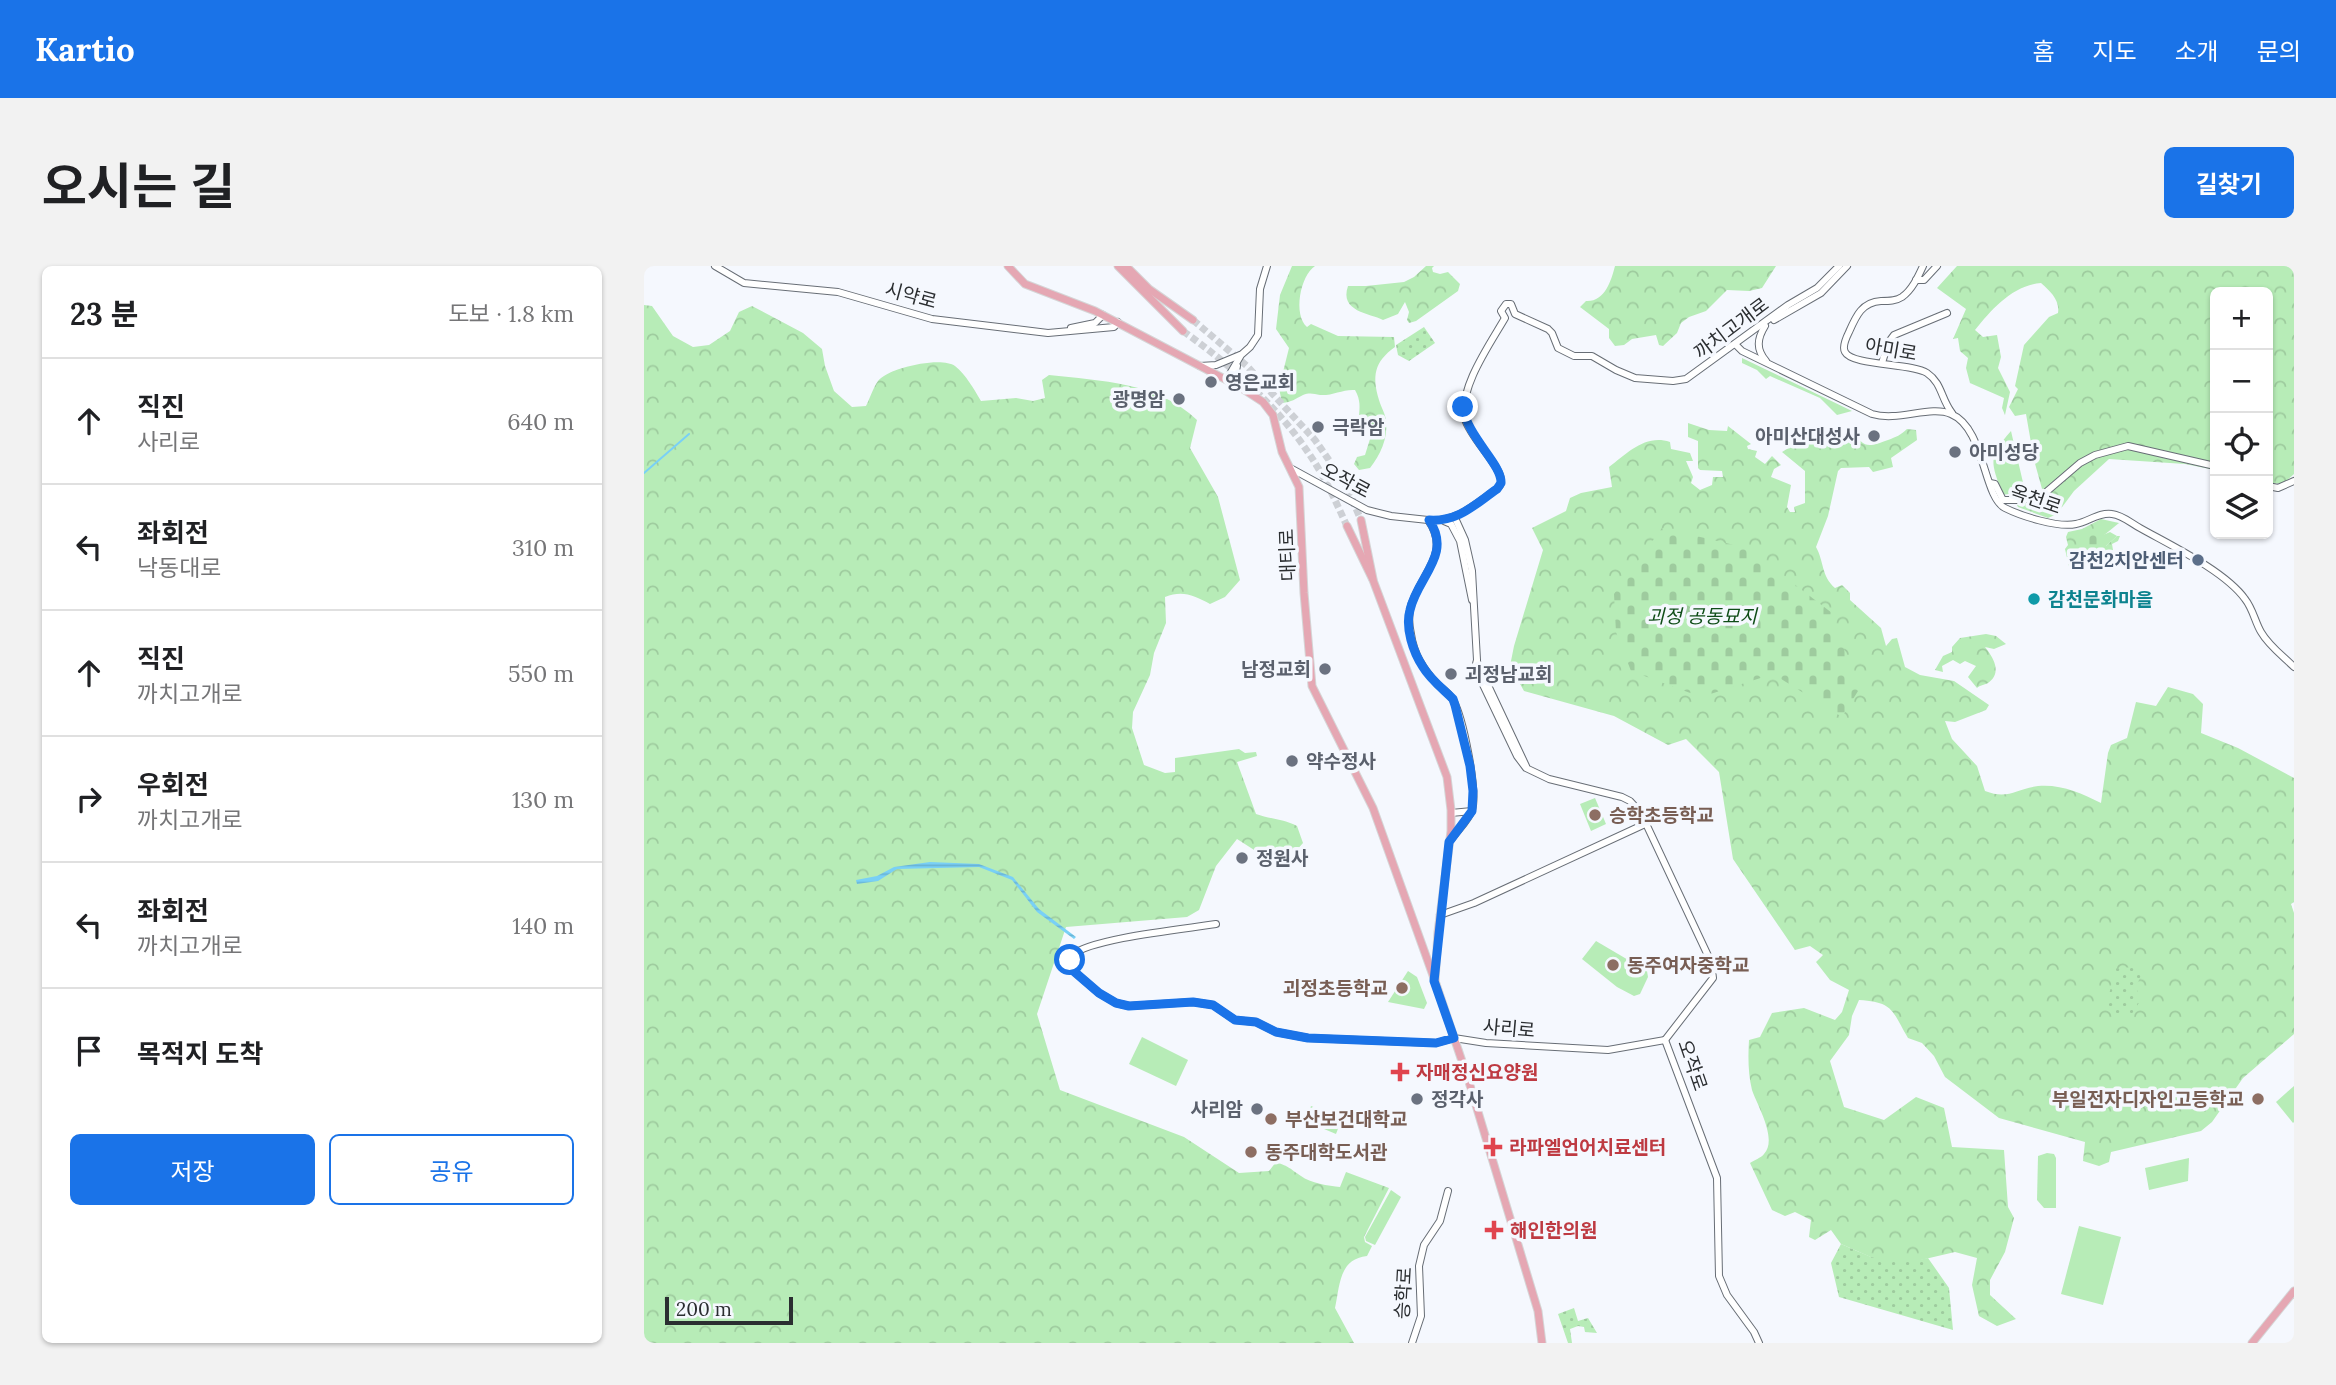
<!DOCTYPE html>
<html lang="ko">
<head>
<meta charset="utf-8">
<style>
  :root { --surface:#fff; --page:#f2f2f2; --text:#202124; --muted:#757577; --line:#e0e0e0; --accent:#1a73e8 }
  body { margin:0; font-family:Lora,"Noto Sans KR",serif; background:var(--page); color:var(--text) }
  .controls { position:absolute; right:21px; top:21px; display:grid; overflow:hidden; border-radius:10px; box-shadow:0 2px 5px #0004 }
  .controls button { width:63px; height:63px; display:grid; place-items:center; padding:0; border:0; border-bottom:2px solid var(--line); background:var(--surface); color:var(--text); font:35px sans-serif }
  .scale { position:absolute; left:21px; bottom:18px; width:128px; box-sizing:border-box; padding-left:7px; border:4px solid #2b2e31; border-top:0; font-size:19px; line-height:24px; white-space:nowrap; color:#2b2e31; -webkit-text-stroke:5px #f5f8fe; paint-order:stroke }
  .stop { position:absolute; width:21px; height:21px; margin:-16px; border:5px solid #1a73e8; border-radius:50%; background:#fff }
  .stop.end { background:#1a73e8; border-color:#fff; box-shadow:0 2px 7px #0008 }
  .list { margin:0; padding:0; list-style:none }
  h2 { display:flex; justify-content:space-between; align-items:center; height:91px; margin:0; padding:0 28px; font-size:30px }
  h2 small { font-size:23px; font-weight:400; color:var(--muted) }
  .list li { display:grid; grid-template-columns:46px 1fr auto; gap:21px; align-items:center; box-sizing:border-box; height:126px; padding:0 28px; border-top:2px solid var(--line) }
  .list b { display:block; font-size:26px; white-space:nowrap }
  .list p { margin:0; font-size:23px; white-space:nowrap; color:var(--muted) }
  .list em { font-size:23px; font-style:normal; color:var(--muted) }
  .actions { display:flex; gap:14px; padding:21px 28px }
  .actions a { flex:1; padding:16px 0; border:2px solid var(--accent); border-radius:10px; text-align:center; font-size:24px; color:var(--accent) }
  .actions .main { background:var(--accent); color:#fff }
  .icon { flex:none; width:38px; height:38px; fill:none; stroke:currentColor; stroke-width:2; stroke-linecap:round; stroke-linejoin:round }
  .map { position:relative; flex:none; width:1650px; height:1077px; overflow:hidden; border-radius:10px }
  header { display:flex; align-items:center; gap:42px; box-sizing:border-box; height:98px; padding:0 35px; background:var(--accent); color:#fff }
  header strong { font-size:33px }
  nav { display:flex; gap:38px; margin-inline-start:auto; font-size:24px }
  .intro { display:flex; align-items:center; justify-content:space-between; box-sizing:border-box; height:168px; padding:0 42px }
  h1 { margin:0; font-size:49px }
  .button { padding:18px 32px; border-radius:10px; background:var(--accent); color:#fff; font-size:24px; font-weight:700 }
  main { display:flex; gap:42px; padding:0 42px }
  aside { flex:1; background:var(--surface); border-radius:10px; box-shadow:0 2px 5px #0004 }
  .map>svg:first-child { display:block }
  .green { fill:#b7ecb7 }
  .forest { fill:url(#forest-crowns) }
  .cemetery { fill:url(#cemetery-stones) }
  .park { fill:url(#park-dots) }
  .water { fill:url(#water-rules) }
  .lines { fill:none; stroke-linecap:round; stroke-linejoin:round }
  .stream { stroke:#79d0f6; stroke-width:2 }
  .major-tunnel { stroke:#cdd0d5; stroke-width:7; stroke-dasharray:7 3.5; stroke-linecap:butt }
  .minor-casing { stroke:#686e76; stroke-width:8 }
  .major-casing { stroke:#d5d5d6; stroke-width:9 }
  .minor { stroke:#fff; stroke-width:6 }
  .major { stroke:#e5a7b3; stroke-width:7 }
  .route { stroke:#1a73e8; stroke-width:9 }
  .worship-dot { fill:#6b7280; stroke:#f5f8fe; stroke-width:2.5 }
  .service-dot { fill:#5c6f8a; stroke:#f5f8fe; stroke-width:2.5 }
  .culture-dot { fill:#0f9aa8; stroke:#f5f8fe; stroke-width:2.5 }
  .education-dot { fill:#8d6e63; stroke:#f5f8fe; stroke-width:2.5 }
  .health-dot { fill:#e0444e; stroke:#f5f8fe; stroke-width:2.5 }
  .labels { text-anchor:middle; stroke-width:7; stroke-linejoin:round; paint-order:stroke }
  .street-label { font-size:19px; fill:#2b2e31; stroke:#f5f8fe }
  .worship-label { font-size:19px; font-weight:bold; fill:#5b616d; stroke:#f5f8fe; text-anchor:start }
  .service-label { font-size:19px; font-weight:bold; fill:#4e5e75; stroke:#f5f8fe; text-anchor:end }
  .culture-label { font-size:19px; font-weight:bold; fill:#0d838f; stroke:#f5f8fe; text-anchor:start }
  .park-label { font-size:19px; font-style:italic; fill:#0f4d18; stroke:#f5f8fe }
  .education-label { font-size:19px; font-weight:bold; fill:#785e54; stroke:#f5f8fe; text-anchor:start }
  .health-label { font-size:19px; font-weight:bold; fill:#be3a42; stroke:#f5f8fe; text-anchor:start }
</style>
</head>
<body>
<header>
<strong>Kartio</strong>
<nav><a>홈</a><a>지도</a><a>소개</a><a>문의</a></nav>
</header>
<div class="intro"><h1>오시는 길</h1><a class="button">길찾기</a></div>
<main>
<aside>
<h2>23 분<small>도보 · 1.8 km</small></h2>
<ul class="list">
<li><svg class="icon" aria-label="ahead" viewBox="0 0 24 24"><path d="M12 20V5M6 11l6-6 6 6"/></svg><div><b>직진</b><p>사리로</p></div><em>640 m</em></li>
<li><svg class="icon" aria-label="left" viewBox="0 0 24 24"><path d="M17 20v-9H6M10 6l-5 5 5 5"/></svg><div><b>좌회전</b><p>낙동대로</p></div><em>310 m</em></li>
<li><svg class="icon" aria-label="ahead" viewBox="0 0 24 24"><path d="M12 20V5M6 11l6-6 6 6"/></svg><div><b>직진</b><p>까치고개로</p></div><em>550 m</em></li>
<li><svg class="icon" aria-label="right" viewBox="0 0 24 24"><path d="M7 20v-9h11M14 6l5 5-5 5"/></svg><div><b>우회전</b><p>까치고개로</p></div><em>130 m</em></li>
<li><svg class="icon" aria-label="left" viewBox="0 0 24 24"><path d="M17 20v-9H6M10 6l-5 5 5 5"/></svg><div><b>좌회전</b><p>까치고개로</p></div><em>140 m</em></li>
<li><svg class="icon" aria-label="arrive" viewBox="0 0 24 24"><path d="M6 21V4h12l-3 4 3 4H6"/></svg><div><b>목적지 도착</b></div></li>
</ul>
<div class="actions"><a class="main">저장</a><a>공유</a></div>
</aside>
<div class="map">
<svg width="1650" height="1077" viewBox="0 0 1650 1077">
  <defs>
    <pattern id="forest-crowns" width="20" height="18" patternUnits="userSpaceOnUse" patternTransform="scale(1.75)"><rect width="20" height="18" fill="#b7ecb7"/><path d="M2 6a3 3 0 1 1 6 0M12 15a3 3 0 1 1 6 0" fill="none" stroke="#9ecb9e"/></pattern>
    <pattern id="cemetery-stones" width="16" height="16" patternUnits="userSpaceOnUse" patternTransform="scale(1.75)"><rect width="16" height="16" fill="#b7ecb7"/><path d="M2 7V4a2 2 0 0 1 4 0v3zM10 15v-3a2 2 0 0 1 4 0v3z" fill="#9ecb9e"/></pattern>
    <pattern id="park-dots" width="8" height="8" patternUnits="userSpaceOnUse" patternTransform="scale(1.75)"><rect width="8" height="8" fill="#b7ecb7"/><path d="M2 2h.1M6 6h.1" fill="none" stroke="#9ecb9e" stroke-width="1.8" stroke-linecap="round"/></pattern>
    <pattern id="water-rules" width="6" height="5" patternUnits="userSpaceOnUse" patternTransform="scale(1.75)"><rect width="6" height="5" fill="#79d0f6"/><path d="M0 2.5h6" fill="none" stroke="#69b3d3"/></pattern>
  </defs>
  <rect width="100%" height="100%" fill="#f5f8fe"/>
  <!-- green -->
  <g class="green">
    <polygon points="1098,92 1208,145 1193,149 1176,132 1126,110 1122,113 1113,104 1098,97"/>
    <path d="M1367,165L1381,225L1359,229C1347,196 1343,192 1367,165Z"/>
    <polygon points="951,532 962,558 947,565 936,538"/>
    <polygon points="952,675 1003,705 1004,711 996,728 990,730 973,721 938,693"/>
    <polygon points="764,705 773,711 783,737 780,743 744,736"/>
    <polygon points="498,771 544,794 532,820 485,798"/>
    <polygon points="1650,820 1650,856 1649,857 1632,836"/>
    <polygon points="667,840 698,852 692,868 661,855"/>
    <polygon points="1403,887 1410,888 1412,892 1412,942 1400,942 1393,934 1394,890"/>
    <polygon points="1545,892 1544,915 1505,924 1501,902"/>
    <polygon points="747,924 757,931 731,979 722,975 721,971"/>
    <polygon points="1435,960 1477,971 1459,1039 1417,1028"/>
  </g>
  <!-- forest -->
  <g class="forest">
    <path d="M648,0H671C656,10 649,49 663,61L667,58L694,70L750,71L751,81C730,96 728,110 735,134C737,141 742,149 742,156C744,173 736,189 726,202L715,204L710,198L713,191L721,189L726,173C705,154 723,145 711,124C699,123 688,130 676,129C670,128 666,126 659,129C651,133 648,136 638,137L635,122L645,82L632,63L636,29Z"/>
    <path d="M782,0H790L788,2L789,6L796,8L804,6L816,18L814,25L772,55L765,57L763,54L765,46L761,36L754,48L739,54C726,47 695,46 704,20H722L760,16L770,11Z"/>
    <path d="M971,0H1132L1118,22L1105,25L1083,24L1062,45L1045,51L1037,57L1033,67L1019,80L1015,79L1012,69L988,73L980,79L971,80L965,72V63L936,41L942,35C961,36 967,15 971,0Z"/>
    <path d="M1313,0H1650V208L1640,217L1624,218V26H1571V204L1541,198L1465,193L1430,225L1413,248L1404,252L1374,241L1373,239L1400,230L1390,194L1382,148L1371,150L1365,141L1374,123L1371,120L1380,79L1405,51L1414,47C1416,34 1406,25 1397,17C1369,19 1348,43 1331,64L1339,71L1353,69L1357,91L1354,102L1366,126L1361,149L1358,142L1360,132L1326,117L1322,102L1324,92L1316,85L1314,72L1309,73L1322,43L1293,22Z"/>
    <path d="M0,39L8,40L29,70L49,81L65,79L86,65L95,46L108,40L159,67L178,83L181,100L190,125L208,141L222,140C226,132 229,122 234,115C244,102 297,90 311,100C322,109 330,123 337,135L372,132L389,135L401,132L398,114L405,109C457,115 514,116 553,154L546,182L574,231L596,314L581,331L566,338C550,329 538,324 521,331L522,357L510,387L506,409L489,446L488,462L500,499L521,507L531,506V492L595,483L601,487L612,486L613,490L593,496L612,548C626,553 639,553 653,560L659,577L651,586L618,589L593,573L572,600L555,644L543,651L422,661L393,748L416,824L540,871L595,907L625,905L632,896C646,901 645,902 657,910C666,917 685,920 696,921L702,906L745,922L720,971L721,976L728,980L723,990C695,993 696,1019 691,1042L710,1077H0Z"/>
    <path d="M1044,157L1065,164L1083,165L1084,160L1107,178L1103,180L1104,183L1113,185L1111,191L1121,198L1128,190L1137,199L1130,203L1127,211L1147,219L1143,241L1146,246H1151L1150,241L1161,237V205L1138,186L1161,172L1195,162L1207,163C1220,182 1223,182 1244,174C1252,171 1257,169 1263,163L1272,164L1273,174L1247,192L1249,201L1229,206L1225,201L1197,202L1194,205L1184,250L1172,281C1180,295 1177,310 1191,322L1198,319L1206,327V334L1237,362L1242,380L1248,373L1253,372L1261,401L1276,409L1310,415L1345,439L1342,444L1311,456L1301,455L1308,473L1333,500L1341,525C1364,534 1372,523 1394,520C1417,518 1437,527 1457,537L1464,487L1467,479L1483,472L1492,436L1512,440L1524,421L1549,428L1559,438L1557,467L1594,482L1650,512V636L1647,638L1650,647V768L1599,812L1568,856L1557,865L1467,886L1465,896L1455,900L1439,895L1441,876L1355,852L1301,811L1290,790L1278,777L1264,772C1248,745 1250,736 1215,734L1208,750L1205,769L1186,795L1200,841L1240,854L1272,831L1300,842L1308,881L1360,884L1364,941L1370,952L1361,986L1346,1014V1029L1372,1053L1353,1060L1335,1050L1328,1019L1333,992L1311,986L1264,997L1238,996L1197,978L1187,964L1171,974L1165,971L1167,954L1151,946L1141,950L1128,944L1106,897C1110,894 1117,892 1120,888C1134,873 1113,839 1108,824C1104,808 1104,790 1105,774L1116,771L1128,747L1160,742L1191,754L1198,746L1205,724L1186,714L1172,696L1179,689L1166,680L1151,684L1089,593L1075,506L1042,473L1024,479L970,450L880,425L866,400L870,380L899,284L888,262L922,245L926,232L937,227L968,221L965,201C984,187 1001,168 1026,176L1027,183L1046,187L1049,195H1042L1049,211L1047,217L1056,224L1068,219L1069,211H1079L1078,205L1056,204L1054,202V175L1044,171Z"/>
    <polygon points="1457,253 1475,257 1459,270 1462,280 1473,270 1476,270 1474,275 1468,278 1469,284 1440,302 1436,299 1429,300 1426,305 1421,283 1424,279 1422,271 1424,266 1438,263"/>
    <path d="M1342,368L1352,370L1362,378L1350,383L1341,381C1349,391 1359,407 1344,417C1340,419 1336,419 1333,422L1324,411L1332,400L1321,395L1316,398L1309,394L1298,400L1299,406L1291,404L1299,390L1308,386V381L1316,372Z"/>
  </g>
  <!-- cemetery -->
  <g class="cemetery">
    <polygon points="1018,262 1103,282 1188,347 1214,425 1198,451 1129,408 1057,431 987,405 972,366 970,328"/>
    <polygon points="1448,266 1457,266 1459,269 1466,266 1473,270 1462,280 1440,293 1442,285 1438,277"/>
  </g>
  <!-- park -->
  <g class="park">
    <polygon points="780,61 791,77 765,95 754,89 752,79"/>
    <polygon points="1496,701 1497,710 1492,720 1496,735 1486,751 1465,746 1463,736 1472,702"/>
    <path d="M1197,978C1234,994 1243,1001 1284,992L1305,1022L1309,1064L1195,1031L1187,997Z"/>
    <polygon points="930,1042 934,1055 944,1052 953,1067 941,1066 940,1061 934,1060 926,1063 928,1077 924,1077 914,1048"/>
  </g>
  <!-- water -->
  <polygon class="water" points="286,596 335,598 369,611 395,643 432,671 430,673 393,646 368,614 335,601 253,603 234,615 213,618 212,614 233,610 250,601"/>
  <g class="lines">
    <!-- stream -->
    <polyline class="stream" points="0,207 45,168"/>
    <!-- major-tunnel -->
    <g class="major-tunnel">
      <polyline points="549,54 603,100 671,174 701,217 717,254"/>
      <path d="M539,65C592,103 644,149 677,207C687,224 695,243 703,260"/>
    </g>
    <defs>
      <g id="minor">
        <polyline points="71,0 100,17 194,26 288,53 404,67 470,61 474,56"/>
        <path d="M1279,0C1274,11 1268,24 1258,31C1252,35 1245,35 1237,35C1218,36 1212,50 1205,66C1202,72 1198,81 1201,86C1208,100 1268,97 1283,107C1298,117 1297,133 1308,147"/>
        <polyline points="1272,14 1280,14 1293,0"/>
        <polyline points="1130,54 1177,27 1203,0"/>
        <path d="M1121,60C1113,73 1112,83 1122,95"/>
        <polyline points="427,62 451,57 459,49"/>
        <path d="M1091,78L1098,85L1228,148C1254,156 1286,139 1307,148C1341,162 1339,231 1361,242C1377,250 1414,262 1432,258C1444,256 1455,246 1468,248C1478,249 1487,257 1496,262C1526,279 1581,305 1601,333C1609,343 1611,356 1617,366C1625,380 1639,390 1650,401"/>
        <polyline points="1238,97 1244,77 1250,69 1303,47"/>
        <polyline points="556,100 572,99 596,89"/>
        <polyline points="593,100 591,110 596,121"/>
        <polyline points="583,113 597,89 606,81 614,69 616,23 623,0"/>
        <polyline points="648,203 723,244 747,250 784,254"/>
        <polyline points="1346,217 1351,218 1359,234 1379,234 1401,227 1436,197 1451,189 1484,180 1571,200"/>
        <polyline points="1624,220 1634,222 1650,215"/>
        <polyline points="811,252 821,274 828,305 833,394 831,402 873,490 882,502 905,513 978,531 986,535 997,547 1067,696 1069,712 1021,774"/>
        <polyline points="800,255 807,258 816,275 828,334"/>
        <polyline points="833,396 882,500"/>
        <polyline points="807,547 828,545"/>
        <path d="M806,575C812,566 825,554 828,544C834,525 819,451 809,434C806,428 799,423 794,419C780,404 770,389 767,368C764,355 764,344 770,332C781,304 806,285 784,254C814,256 829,239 853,223C856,220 857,219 857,214C857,200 826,172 821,153C814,123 846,78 861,52L857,45L862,38H867L871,48L904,63L908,67L914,82L930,90H948L972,104L991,112L1029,115L1042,113L1144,39L1173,22L1195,0"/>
        <polyline points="796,649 830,637 1001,558"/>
        <path d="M572,658C541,663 448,672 428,689L426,702L455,727L472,737L485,740L549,736L569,739L591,754L612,756L632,766L664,772L792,777L810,772L842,777L964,784L1021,774"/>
        <polyline points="1021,774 1073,912 1075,1010 1083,1029 1110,1066 1115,1077"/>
        <polyline points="768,1077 777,1050 775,1000 780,979 796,955 804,925"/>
      </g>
      <g id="major">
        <polyline points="364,0 381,18 451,45 596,121 619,136 629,149 638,186 655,221 660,327 668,420 729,542 791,715"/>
        <polyline points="474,0 539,65"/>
        <polyline points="482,0 505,23 549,54"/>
        <polyline points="717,254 729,313"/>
        <polyline points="703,260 729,314 803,511 807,544 807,565 794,666 791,715 825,816 894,1045 898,1077"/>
        <polyline points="1608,1077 1650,1025"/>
      </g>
    </defs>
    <!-- minor casing -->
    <use href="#minor" class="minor-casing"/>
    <!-- major casing -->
    <use href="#major" class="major-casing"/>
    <!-- minor -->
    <use href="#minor" class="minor"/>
    <!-- major -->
    <use href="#major" class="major"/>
  </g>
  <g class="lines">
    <!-- route -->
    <path class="route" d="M426,694V702L455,727L472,737L485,740L549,736L569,739L591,754L612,756L632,766L664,772L792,777L810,772L790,715L805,576L828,545L829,525L826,500L811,439L809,433C799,423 786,413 779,401C769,386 761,362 766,344C773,311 809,289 785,254C814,256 830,239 853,223L857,217C858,198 823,171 819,141"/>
  </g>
  <!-- markers -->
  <g class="worship-dot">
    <circle cx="567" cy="116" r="7"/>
    <circle cx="535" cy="133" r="7"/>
    <circle cx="674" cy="161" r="7"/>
    <circle cx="1230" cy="170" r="7"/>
    <circle cx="1311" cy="186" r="7"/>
    <circle cx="681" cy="403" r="7"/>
    <circle cx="807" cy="408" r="7"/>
    <circle cx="648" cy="495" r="7"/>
    <circle cx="598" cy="592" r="7"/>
    <circle cx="773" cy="833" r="7"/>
    <circle cx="613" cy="843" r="7"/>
  </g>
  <circle class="service-dot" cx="1554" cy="294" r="7"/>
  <circle class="culture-dot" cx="1390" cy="333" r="7"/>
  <g class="education-dot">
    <circle cx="951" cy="549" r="7"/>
    <circle cx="969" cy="699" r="7"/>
    <circle cx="758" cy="722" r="7"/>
    <circle cx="1614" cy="833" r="7"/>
    <circle cx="627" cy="853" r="7"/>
    <circle cx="607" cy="886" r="7"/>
  </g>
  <g class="health-dot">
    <path d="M752.5 795.5h7v7h7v7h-7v7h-7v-7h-7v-7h7z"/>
    <path d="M845.5 870.5h7v7h7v7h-7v7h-7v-7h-7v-7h7z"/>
    <path d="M846.5 953.5h7v7h7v7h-7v7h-7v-7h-7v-7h7z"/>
  </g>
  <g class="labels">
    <!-- street labels -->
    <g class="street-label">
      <text transform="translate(267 29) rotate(15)" y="7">시약로</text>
      <text transform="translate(1087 62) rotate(-37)" y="7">까치고개로</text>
      <text transform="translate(1247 83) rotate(10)" y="7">아미로</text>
      <text transform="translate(702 214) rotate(28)" y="7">오작로</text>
      <text transform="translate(1392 233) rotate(19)" y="7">옥천로</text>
      <text transform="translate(643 289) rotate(-92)" y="7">대티로</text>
      <text transform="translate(865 762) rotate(5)" y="7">사리로</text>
      <text transform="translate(1049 799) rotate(71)" y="7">오작로</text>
      <text transform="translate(759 1027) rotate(-87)" y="7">승학로</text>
    </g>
    <!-- worship labels -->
    <g class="worship-label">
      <text x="581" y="123">영은교회</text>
      <text x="521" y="140" text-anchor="end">광명암</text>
      <text x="688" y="168">극락암</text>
      <text x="1216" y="177" text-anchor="end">아미산대성사</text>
      <text x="1325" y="193">아미성당</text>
      <text x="667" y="410" text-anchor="end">남정교회</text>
      <text x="821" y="415">괴정남교회</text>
      <text x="662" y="502">약수정사</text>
      <text x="612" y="599">정원사</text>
      <text x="787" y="840">정각사</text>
      <text x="599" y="850" text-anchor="end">사리암</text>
    </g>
    <!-- service labels -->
    <g class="service-label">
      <text x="1540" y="301">감천2치안센터</text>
    </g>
    <!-- culture labels -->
    <g class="culture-label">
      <text x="1404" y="340">감천문화마을</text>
    </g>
    <!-- park labels -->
    <g class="park-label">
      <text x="1058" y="357">괴정 공동묘지</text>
    </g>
    <!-- education labels -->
    <g class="education-label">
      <text x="965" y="556">승학초등학교</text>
      <text x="983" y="706">동주여자중학교</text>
      <text x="744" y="729" text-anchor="end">괴정초등학교</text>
      <text x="1600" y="840" text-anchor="end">부일전자디자인고등학교</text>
      <text x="641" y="860">부산보건대학교</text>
      <text x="621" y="893">동주대학도서관</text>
    </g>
    <!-- health labels -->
    <g class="health-label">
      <text x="772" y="813">자매정신요양원</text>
      <text x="865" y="888">라파엘언어치료센터</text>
      <text x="866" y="971">해인한의원</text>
    </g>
  </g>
</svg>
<div class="controls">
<button>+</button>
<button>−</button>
<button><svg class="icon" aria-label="locate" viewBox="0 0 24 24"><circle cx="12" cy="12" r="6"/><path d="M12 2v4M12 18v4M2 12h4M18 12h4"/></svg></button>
<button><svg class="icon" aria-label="layers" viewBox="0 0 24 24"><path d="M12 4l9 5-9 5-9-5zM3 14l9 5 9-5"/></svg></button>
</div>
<div class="scale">200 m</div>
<div class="stop" style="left:426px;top:694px"></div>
<div class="stop end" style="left:819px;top:141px"></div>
</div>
</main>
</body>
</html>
